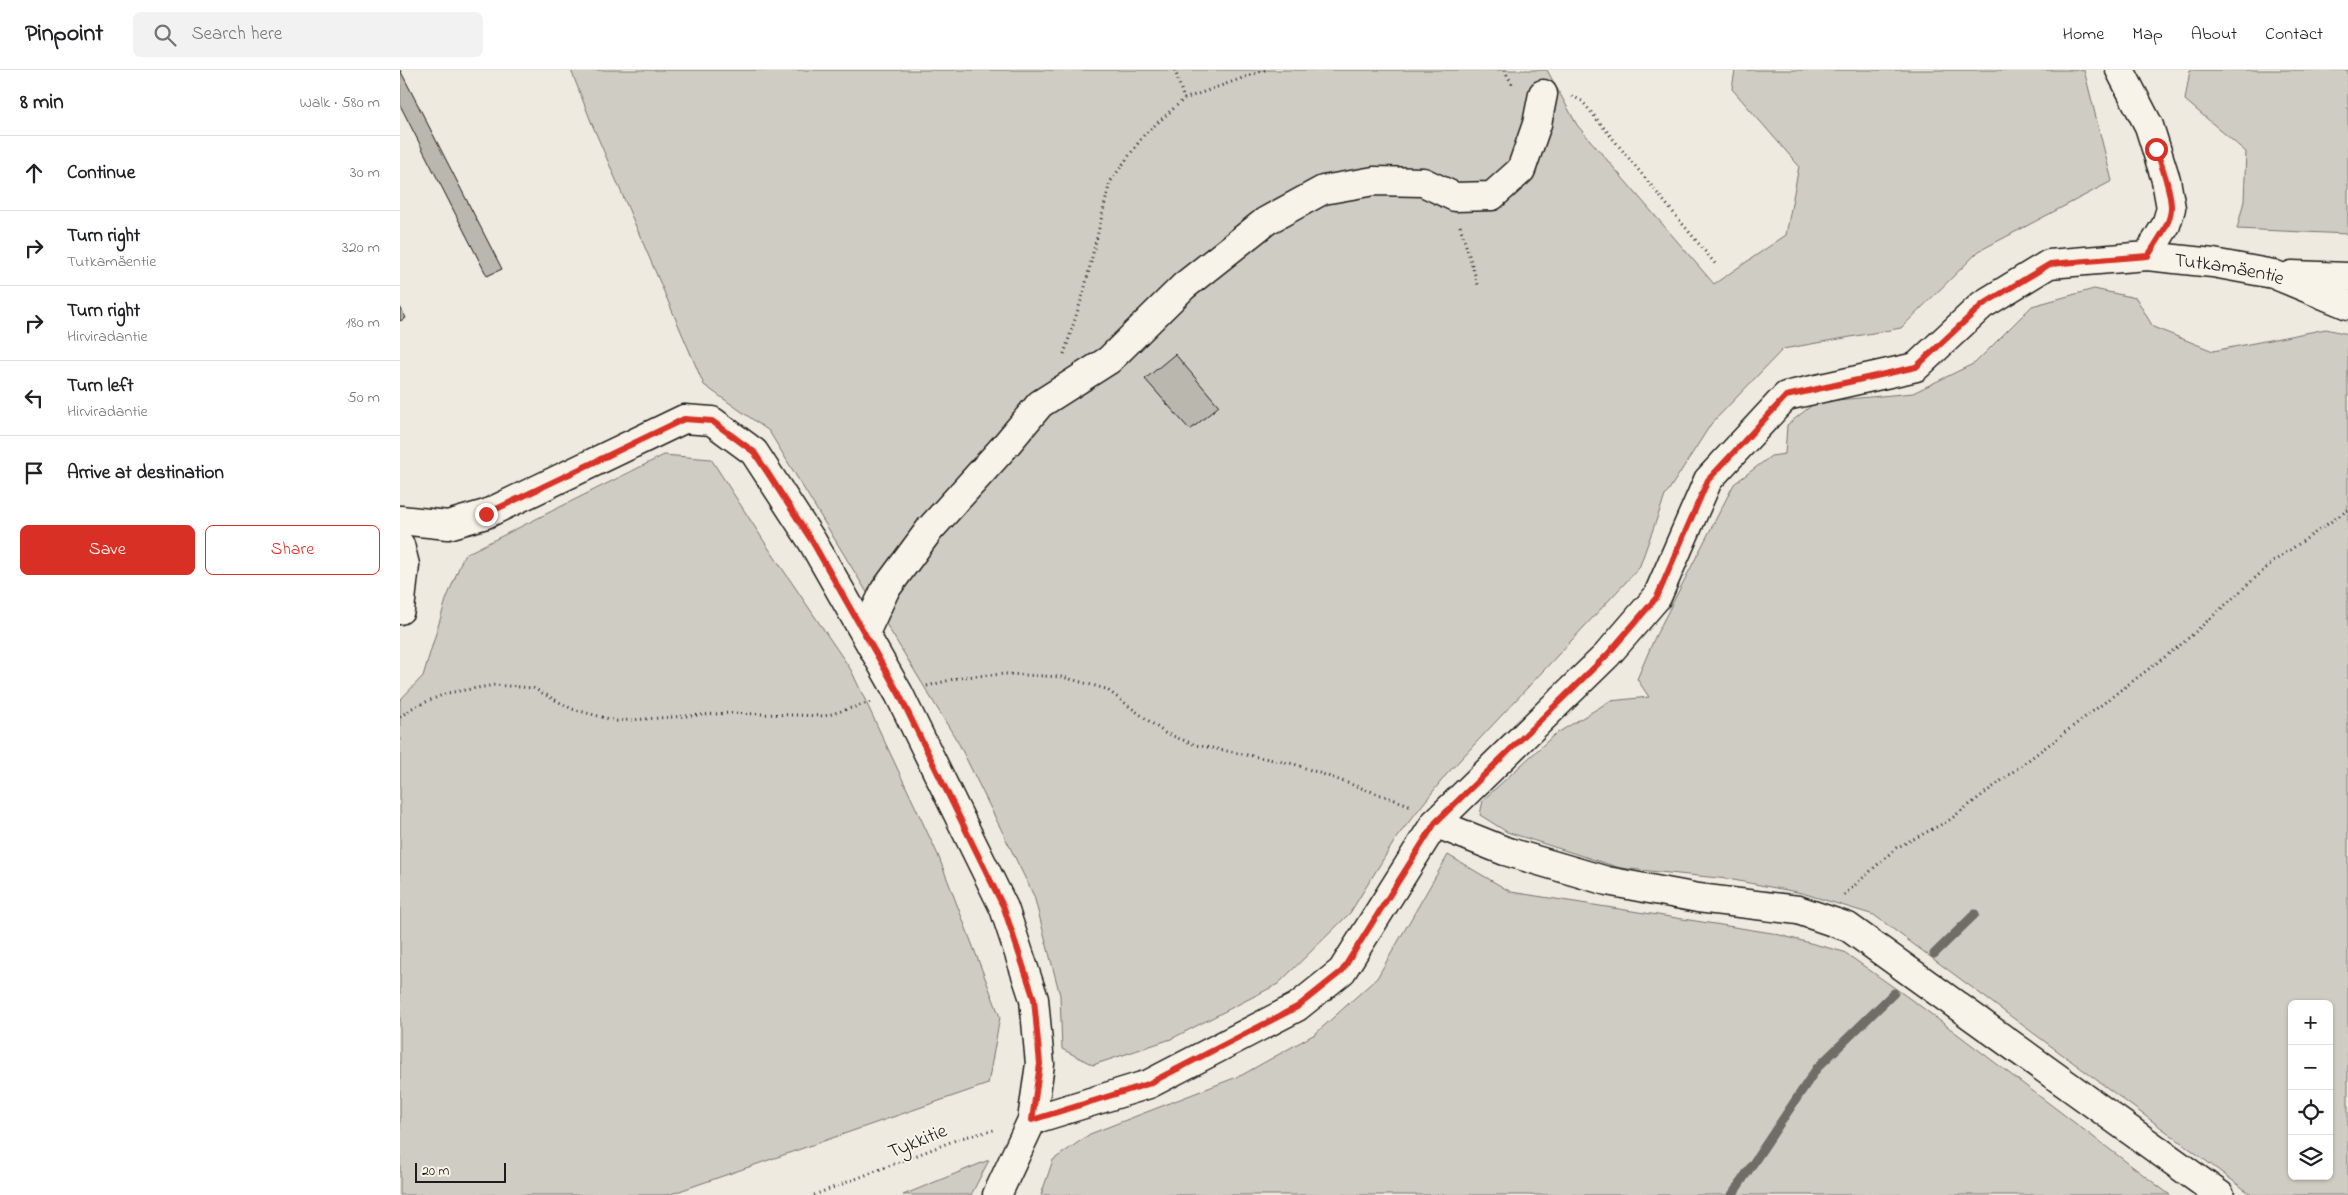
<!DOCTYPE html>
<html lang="en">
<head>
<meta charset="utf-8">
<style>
  :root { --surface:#fff; --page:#f2f2f2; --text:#202124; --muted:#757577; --line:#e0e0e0; --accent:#d93025 }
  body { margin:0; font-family:"Indie Flower",sans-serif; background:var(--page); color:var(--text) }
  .controls { position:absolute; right:15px; bottom:15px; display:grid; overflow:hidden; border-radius:8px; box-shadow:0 1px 4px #0004 }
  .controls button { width:45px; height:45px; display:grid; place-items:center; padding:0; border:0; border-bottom:1px solid var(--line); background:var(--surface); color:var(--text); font:25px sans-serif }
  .scale { position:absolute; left:15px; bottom:12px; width:91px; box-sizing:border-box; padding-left:5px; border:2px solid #1c1c1c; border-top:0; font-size:14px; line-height:18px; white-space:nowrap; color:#1c1c1c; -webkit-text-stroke:4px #f7f3e8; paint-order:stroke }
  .stop { position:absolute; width:15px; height:15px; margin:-11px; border:4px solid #d93025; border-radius:50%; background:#fff }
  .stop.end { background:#d93025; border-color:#fff; box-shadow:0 1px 5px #0008 }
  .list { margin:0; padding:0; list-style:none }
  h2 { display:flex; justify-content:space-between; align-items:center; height:65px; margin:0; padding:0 20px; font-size:21px }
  h2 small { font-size:16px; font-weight:400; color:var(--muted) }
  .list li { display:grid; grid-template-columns:32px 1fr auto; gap:15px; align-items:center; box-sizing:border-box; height:75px; padding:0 20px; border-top:1px solid var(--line) }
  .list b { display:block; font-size:19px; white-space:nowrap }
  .list p { margin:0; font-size:16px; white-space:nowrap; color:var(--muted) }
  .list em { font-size:16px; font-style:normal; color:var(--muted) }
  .actions { display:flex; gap:10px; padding:15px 20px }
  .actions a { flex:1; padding:11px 0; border:1px solid var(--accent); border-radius:8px; text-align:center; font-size:18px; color:var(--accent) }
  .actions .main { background:var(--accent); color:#fff }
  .icon { flex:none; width:28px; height:28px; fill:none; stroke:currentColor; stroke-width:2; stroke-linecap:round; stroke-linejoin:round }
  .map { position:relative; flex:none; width:1948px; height:1125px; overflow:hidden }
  header { display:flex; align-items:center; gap:30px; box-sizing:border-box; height:70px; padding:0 25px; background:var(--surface); border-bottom:1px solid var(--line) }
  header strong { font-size:24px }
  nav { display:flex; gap:28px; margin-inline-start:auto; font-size:18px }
  .search { width:350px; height:45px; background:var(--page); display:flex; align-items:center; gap:12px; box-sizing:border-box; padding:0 18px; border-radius:8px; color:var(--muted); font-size:19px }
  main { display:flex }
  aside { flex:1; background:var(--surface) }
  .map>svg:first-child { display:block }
  .green { fill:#cfccc3; stroke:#767470; fill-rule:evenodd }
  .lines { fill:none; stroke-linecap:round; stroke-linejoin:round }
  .stream { stroke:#6f6d69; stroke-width:9 }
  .building { fill:#bab7af; stroke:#1c1c1c }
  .minor-casing { stroke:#1c1c1c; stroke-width:31 }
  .path { stroke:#1c1c1c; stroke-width:3; stroke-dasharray:1 4; stroke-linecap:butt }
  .minor { stroke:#f7f3e8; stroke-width:28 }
  .route { stroke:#d93025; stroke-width:6 }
  .labels { text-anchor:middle; stroke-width:4; stroke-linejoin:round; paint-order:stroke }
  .street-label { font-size:20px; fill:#1c1c1c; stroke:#f7f3e8 }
</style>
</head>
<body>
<header>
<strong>Pinpoint</strong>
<div class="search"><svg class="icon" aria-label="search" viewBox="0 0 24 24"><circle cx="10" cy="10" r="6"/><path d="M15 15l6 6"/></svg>Search here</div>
<nav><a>Home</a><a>Map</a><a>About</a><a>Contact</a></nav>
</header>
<main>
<aside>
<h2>8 min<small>Walk · 580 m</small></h2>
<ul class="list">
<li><svg class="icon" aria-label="ahead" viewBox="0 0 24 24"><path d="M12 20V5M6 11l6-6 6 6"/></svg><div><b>Continue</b></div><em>30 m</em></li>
<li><svg class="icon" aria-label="right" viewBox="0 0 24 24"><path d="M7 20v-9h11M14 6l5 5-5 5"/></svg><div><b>Turn right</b><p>Tutkamäentie</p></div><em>320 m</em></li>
<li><svg class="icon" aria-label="right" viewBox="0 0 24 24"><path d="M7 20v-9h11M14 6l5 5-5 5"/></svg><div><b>Turn right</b><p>Hirviradantie</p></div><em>180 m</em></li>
<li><svg class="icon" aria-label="left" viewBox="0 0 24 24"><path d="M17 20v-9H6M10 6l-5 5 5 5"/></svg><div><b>Turn left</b><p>Hirviradantie</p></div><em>50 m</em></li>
<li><svg class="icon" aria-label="arrive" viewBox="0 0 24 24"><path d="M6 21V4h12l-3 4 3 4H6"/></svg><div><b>Arrive at destination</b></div></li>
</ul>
<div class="actions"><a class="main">Save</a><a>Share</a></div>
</aside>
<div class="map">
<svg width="1948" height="1125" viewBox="0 0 1948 1125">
  <rect width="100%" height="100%" fill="#eeeae0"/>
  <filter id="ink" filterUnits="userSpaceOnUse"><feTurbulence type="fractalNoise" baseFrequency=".02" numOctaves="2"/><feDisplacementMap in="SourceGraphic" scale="10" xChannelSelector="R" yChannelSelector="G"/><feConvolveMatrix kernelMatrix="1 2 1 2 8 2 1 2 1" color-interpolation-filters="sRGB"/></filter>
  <g filter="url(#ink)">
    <!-- green -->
    <g class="green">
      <polygon points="171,0 1147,0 1177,55 1314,214 1386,165 1399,96 1332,19 1335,0 1684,0 1712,111 1579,181 1501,258 1383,279 1311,354 1265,426 1239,498 1046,705 997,767 950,843 878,914 771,969 693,995 662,979 660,925 634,826 559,674 369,361 304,315 192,54"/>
      <polygon points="1790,0 1948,0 1948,164 1837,159 1844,131 1846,82 1785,30"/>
      <path d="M1694,219L1736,228L1753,257L1813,281L1926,259L1948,264V1125H1852L1474,845L1402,823L1328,809L1220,798L1107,762L1080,745L1083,730L1154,665L1210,631L1249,627L1237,609L1255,567L1334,414L1371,386L1385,384L1387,355L1416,332L1513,323L1575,293L1632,236ZM1892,934H1929V1106H1892Z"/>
      <polygon points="264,385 311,389 369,479 451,600 538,785 600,947 588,1014 268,1125 0,1125 0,630 23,606 46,530 64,485"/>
      <polygon points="1048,785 1111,822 1372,863 1444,882 1523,938 1770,1125 641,1125 653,1090 690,1064 842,1005 915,964 977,908"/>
      <polygon points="589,1090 571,1125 503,1125"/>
    </g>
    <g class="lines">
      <!-- stream -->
      <g class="stream">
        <polyline points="1534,884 1575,844"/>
        <polyline points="1332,1125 1417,998 1494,923"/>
      </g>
    </g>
    <!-- building -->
    <g class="building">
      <polygon points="0,0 102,199 87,206 0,35"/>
      <polygon points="0,237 6,248 0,251"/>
      <polygon points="775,284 819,336 790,360 745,309"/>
    </g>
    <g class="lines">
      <defs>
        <g id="minor">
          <polyline points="1720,0 1749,56 1766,110 1771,138 1766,155 1747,186"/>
          <polyline points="1892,205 1948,207"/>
          <polyline points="0,450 48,455 86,444 284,349 312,351 354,382 412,471 499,624 604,838 634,929 640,994 632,1050 597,1125"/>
          <polyline points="0,475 5,495 0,540"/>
          <polyline points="465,563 485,520 530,459 605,376 640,334 709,290 784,216 866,151 923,120 974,111 1023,112 1055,127 1092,126 1121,100 1137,54 1143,24"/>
          <polyline points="1035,753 1105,781 1207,811 1298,828 1398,840 1448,857 1820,1125"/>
          <path id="s1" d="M632,1050L749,1014L897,937L942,901L1035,753L1207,585L1257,527L1308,410L1386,326L1516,297L1582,235L1649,194L1747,186L1813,193L1873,204L1948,235"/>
        </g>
      </defs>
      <!-- minor casing -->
      <use href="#minor" class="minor-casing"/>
      <!-- path -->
      <g class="path">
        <polyline points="775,0 784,29"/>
        <polyline points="1104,0 1114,17"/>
        <polyline points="1172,26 1182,31 1317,196"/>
        <polyline points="1060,156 1079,218"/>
        <polyline points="664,284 684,221 710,112 744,65 784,29 865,0"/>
        <polyline points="527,616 562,607 605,604 663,607 706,619 765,663 796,675 894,694 1012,736"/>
        <polyline points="0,647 12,638 47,623 95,615 133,618 172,639 217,651 329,643 425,646 471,632"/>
        <polyline points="1444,825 1496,778 1548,751 1783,573 1874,491 1948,440"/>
        <polyline points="414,1125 561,1068 594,1060"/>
      </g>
      <!-- minor -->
      <use href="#minor" class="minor"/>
    </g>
  </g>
  <g class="lines" filter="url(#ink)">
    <!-- route -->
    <path class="route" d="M86,444L284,349L312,351L354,382L412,471L499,624L604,838L634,929L640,994L632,1050L748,1014L897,937L942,901L1035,753L1207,585L1257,527L1308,410L1386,326L1516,297L1582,235L1650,194L1748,186C1756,172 1772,153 1771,136C1770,117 1762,97 1756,79"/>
  </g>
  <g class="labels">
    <!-- street labels -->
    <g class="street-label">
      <text dy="7" stroke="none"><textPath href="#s1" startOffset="1565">Tutkamäentie</textPath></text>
      <text transform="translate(517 1070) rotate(-22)" y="7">Tykkitie</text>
    </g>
  </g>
</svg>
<div class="controls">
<button>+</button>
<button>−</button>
<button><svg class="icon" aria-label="locate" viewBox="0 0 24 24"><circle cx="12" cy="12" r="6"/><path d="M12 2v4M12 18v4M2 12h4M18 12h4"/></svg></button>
<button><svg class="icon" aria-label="layers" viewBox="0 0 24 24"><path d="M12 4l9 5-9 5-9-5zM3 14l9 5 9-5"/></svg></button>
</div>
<div class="scale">20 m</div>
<div class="stop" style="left:1756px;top:79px"></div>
<div class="stop end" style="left:86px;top:444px"></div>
</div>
</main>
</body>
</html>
